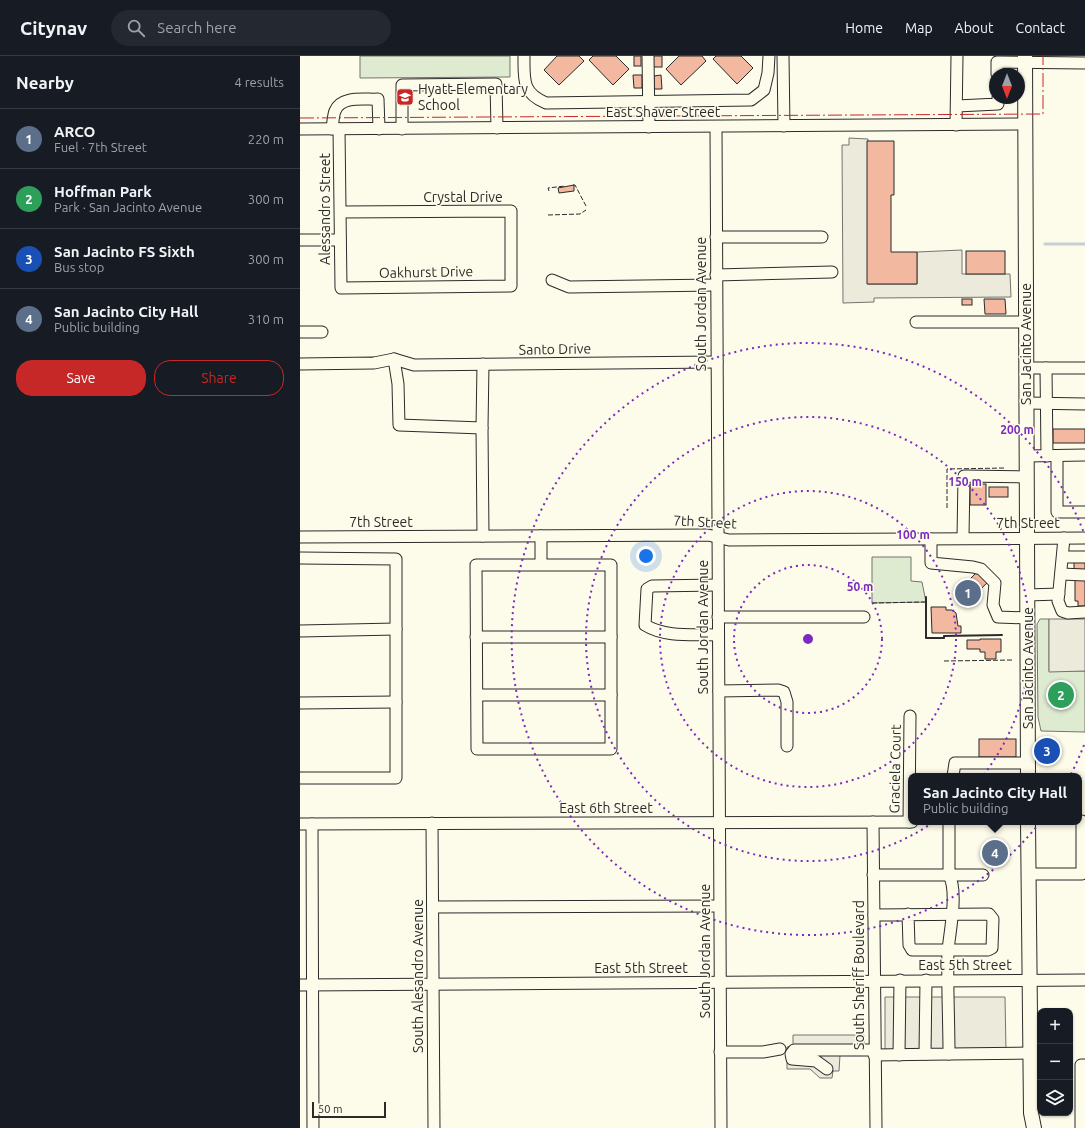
<!DOCTYPE html>
<html lang="en">
<head>
<meta charset="utf-8">
<style>
  :root { --surface:#171b24; --page:#242831; --text:#f1f3f6; --muted:#9ea1a6; --line:#363941; --accent:#c62828 }
  body { margin:0; font-family:Ubuntu,sans-serif; background:var(--page); color:var(--text) }
  .controls { position:absolute; right:12px; bottom:12px; display:grid; overflow:hidden; border-radius:8px; box-shadow:0 1px 3px #0004 }
  .controls button { width:36px; height:36px; display:grid; place-items:center; padding:0; border:0; border-bottom:1px solid var(--line); background:var(--surface); color:var(--text); font:20px sans-serif }
  .compass { position:absolute; left:689px; top:12px; width:36px; height:36px; border-radius:50%; background:var(--surface); box-shadow:0 1px 3px #0004; rotate:180deg }
  .scale { position:absolute; left:12px; bottom:10px; width:74px; box-sizing:border-box; padding-left:4px; border:2px solid #2b2b2b; border-top:0; font-size:11px; line-height:14px; white-space:nowrap; color:#2b2b2b; -webkit-text-stroke:3px #fdfbea; paint-order:stroke }
  .you { position:absolute; left:346px; top:500px; width:14px; height:14px; margin:-10px; border:3px solid #fff; border-radius:50%; background:#1a73e8; box-shadow:0 0 0 6px #1a73e833 }
  .badge { display:grid; place-items:center; width:26px; height:26px; border-radius:50%; background:var(--accent); color:#fff; font-size:13px; font-weight:700 }
  .pin { position:absolute; translate:-50% -50%; border:2px solid #fff; box-shadow:0 1px 4px #0006 }
  .popup { position:absolute; left:608px; top:717px; width:174px; height:52px; box-sizing:border-box; display:grid; place-content:center; border-radius:8px; background:var(--surface); filter:drop-shadow(0 1px 3px #0005); font-size:13px; white-space:nowrap; color:var(--muted) }
  .popup b { font-size:15px; color:var(--text) }
  .popup::after { content:''; position:absolute; left:50%; top:100%; margin-left:-8px; border:8px solid transparent; border-top-color:var(--surface) }
  .list { margin:0; padding:0; list-style:none }
  h2 { display:flex; justify-content:space-between; align-items:center; height:52px; margin:0; padding:0 16px; font-size:17px }
  h2 small { font-size:13px; font-weight:400; color:var(--muted) }
  .list li { display:grid; grid-template-columns:26px 1fr auto; gap:12px; align-items:center; box-sizing:border-box; height:60px; padding:0 16px; border-top:1px solid var(--line) }
  .list b { display:block; font-size:15px; white-space:nowrap }
  .list p { margin:0; font-size:13px; white-space:nowrap; color:var(--muted) }
  .list em { font-size:13px; font-style:normal; color:var(--muted) }
  .actions { display:flex; gap:8px; padding:12px 16px }
  .actions a { flex:1; padding:9px 0; border:1px solid var(--accent); border-radius:16px; text-align:center; font-size:14px; color:var(--accent) }
  .actions .main { background:var(--accent); color:#fff }
  .icon { flex:none; width:22px; height:22px; fill:none; stroke:currentColor; stroke-width:2; stroke-linecap:round; stroke-linejoin:round }
  .map { position:relative; flex:none; width:785px; height:1072px; overflow:hidden }
  header { display:flex; align-items:center; gap:24px; box-sizing:border-box; height:56px; padding:0 20px; background:var(--surface); border-bottom:1px solid var(--line) }
  header strong { font-size:19px }
  nav { display:flex; gap:22px; margin-inline-start:auto; font-size:14px }
  .search { width:280px; height:36px; background:var(--page); display:flex; align-items:center; gap:10px; box-sizing:border-box; padding:0 14px; border-radius:22px; color:var(--muted); font-size:15px }
  main { display:flex }
  aside { flex:1; background:var(--surface) }
  .map>svg:first-child { display:block }
  .green { fill:#deebd1; stroke:#74746e }
  .parking { fill:#eceadb; stroke:#74746e }
  .lines { fill:none; stroke-linecap:round; stroke-linejoin:round }
  .stream { stroke:#c7d0d0; stroke-width:3 }
  .building { fill:#f2b8a0; stroke:#2b2b2b }
  .minor-casing { stroke:#2b2b2b; stroke-width:13 }
  .major-casing { stroke:#2b2b2b; stroke-width:16 }
  .minor { stroke:#fdfbea; stroke-width:11 }
  .major { stroke:#fdfbea; stroke-width:14 }
  .fence { stroke:#2b2b2b; stroke-width:1; stroke-dasharray:5 2; stroke-linecap:butt }
  .wall { stroke:#2b2b2b; stroke-width:2 }
  .power { stroke:#c62828; stroke-width:1; stroke-dasharray:14 3 2 3; stroke-linecap:butt }
  .ring { fill:none; stroke:#7b2cbf; stroke-width:2; stroke-dasharray:2 4 }
  .labels { text-anchor:middle; stroke-width:3; stroke-linejoin:round; paint-order:stroke }
  .poi-label { font-size:14px; fill:#2b2b2b; stroke:#fdfbea; text-anchor:start }
  .street-label { font-size:14px; fill:#2b2b2b; stroke:#fdfbea }
  .centre { fill:#7b2cbf; stroke:#fdfbea; stroke-width:2 }
  .ring-label { font-size:12px; text-anchor:middle; font-weight:bold; fill:#7b2cbf; stroke:#fdfbea; stroke-width:3; stroke-linejoin:round; paint-order:stroke }
</style>
</head>
<body>
<header>
<strong>Citynav</strong>
<div class="search"><svg class="icon" aria-label="search" viewBox="0 0 24 24"><circle cx="10" cy="10" r="6"/><path d="M15 15l6 6"/></svg>Search here</div>
<nav><a>Home</a><a>Map</a><a>About</a><a>Contact</a></nav>
</header>
<main>
<aside>
<h2>Nearby<small>4 results</small></h2>
<ul class="list">
<li><span class="badge" style="background:#5c6f8a">1</span><div><b>ARCO</b><p>Fuel · 7th Street</p></div><em>220 m</em></li>
<li><span class="badge" style="background:#2e9e5b">2</span><div><b>Hoffman Park</b><p>Park · San Jacinto Avenue</p></div><em>300 m</em></li>
<li><span class="badge" style="background:#1a4fb4">3</span><div><b>San Jacinto FS Sixth</b><p>Bus stop</p></div><em>300 m</em></li>
<li><span class="badge" style="background:#5c6f8a">4</span><div><b>San Jacinto City Hall</b><p>Public building</p></div><em>310 m</em></li>
</ul>
<div class="actions"><a class="main">Save</a><a>Share</a></div>
</aside>
<div class="map">
<svg width="785" height="1072" viewBox="0 0 785 1072">
  <rect width="100%" height="100%" fill="#fdfbea"/>
  <!-- green -->
  <g class="green">
    <polygon points="60,0 210,0 210,21 60,22"/>
    <polygon points="572,501 611,501 611,525 622,526 626,546 572,547"/>
    <polygon points="740,563 749,563 749,615 785,615 785,676 741,675 738,661 737,568"/>
  </g>
  <!-- parking -->
  <g class="parking">
    <polygon points="549,82 568,83 568,228 617,228 617,196 662,194 662,218 710,218 711,241 574,242 574,246 543,247 542,89 549,89"/>
    <polygon points="749,563 785,563 785,615 749,616"/>
    <polygon points="585,941 705,941 706,994 585,994"/>
    <polygon points="493,979 564,979 564,999 540,999 539,1015 533,1015 532,1022 520,1022 510,1013 487,1013 487,991 493,990"/>
  </g>
  <g class="lines">
    <!-- stream -->
    <polyline class="stream" points="745,188 785,188"/>
  </g>
  <!-- building -->
  <g class="building">
    <polygon points="257,0 279,0 284,5 259,29 244,14"/>
    <polygon points="293,0 316,0 329,13 313,29 289,4"/>
    <rect x="334" y="0" width="7" height="10"/>
    <rect x="353" y="0" width="9" height="11"/>
    <polygon points="379,0 402,0 406,5 381,29 366,13"/>
    <polygon points="416,0 441,0 453,12 437,28 413,3"/>
    <polygon points="333,19 342,19 342,32 334,32"/>
    <polygon points="361,19 362,33 354,33 354,20"/>
    <polygon points="567,85 594,85 594,139 591,139 591,196 617,196 617,228 567,228"/>
    <polygon points="274,129 274,135 259,137 258,132"/>
    <rect x="666" y="195" width="39" height="23"/>
    <rect x="662" y="243" width="10" height="6"/>
    <polygon points="684,243 705,243 706,258 685,258"/>
    <rect x="753" y="373" width="32" height="14"/>
    <rect x="670" y="428" width="16" height="21"/>
    <rect x="689" y="431" width="19" height="10"/>
    <polygon points="774,503 785,503 785,516 774,515"/>
    <polygon points="677,516 687,527 668,545 658,535"/>
    <polygon points="775,522 785,522 785,550 778,550 778,545 775,545"/>
    <polygon points="631,551 646,551 646,554 652,554 656,557 658,570 661,570 661,577 632,577"/>
    <polygon points="680,583 701,583 701,596 696,596 696,603 685,603 685,596 680,596 680,593 667,593 667,584 680,584"/>
    <rect x="679" y="683" width="37" height="18"/>
  </g>
  <g class="lines">
    <defs>
      <g id="minor">
        <path d="M224,0C224,24 222,37 246,47L451,44L464,34L468,17L469,0"/>
        <polyline points="348,0 349,71"/>
        <polyline points="483,0 484,70"/>
        <polyline points="697,18 697,6 785,7"/>
        <polyline points="657,50 698,48 698,42"/>
        <polyline points="656,69 657,0"/>
        <polyline points="416,71 421,1072"/>
        <polyline points="0,73 726,68"/>
        <path d="M32,73C33,67 33,60 35,55C41,39 66,44 78,43L79,73"/>
        <polyline points="39,73 41,232 211,230 211,155 40,156"/>
        <polyline points="102,73 102,29 196,28 197,72"/>
        <polyline points="416,181 522,181"/>
        <polyline points="0,184 40,184"/>
        <polyline points="416,219 532,216"/>
        <polyline points="252,224 269,231 416,229"/>
        <polyline points="616,266 726,266"/>
        <polyline points="0,276 22,276"/>
        <polyline points="94,303 98,328 99,369 182,372 183,308"/>
        <polyline points="0,308 74,307 94,303 114,309 417,306"/>
        <polyline points="727,312 785,312"/>
        <polyline points="746,312 747,400"/>
        <polyline points="727,347 785,348"/>
        <polyline points="182,372 183,480"/>
        <polyline points="727,400 785,399"/>
        <polyline points="757,400 757,456 785,456"/>
        <polyline points="241,480 241,509 176,509 177,693 311,693 311,509 241,509"/>
        <polyline points="0,481 408,479 429,484 785,482"/>
        <polyline points="663,482 664,420 727,421"/>
        <polyline points="764,482 758,545 762,555 768,557 785,556"/>
        <polyline points="631,483 631,507 673,511 681,513 695,527 693,549 698,561 727,562"/>
        <polyline points="763,501 785,501"/>
        <polyline points="0,502 96,503 96,722 0,722"/>
        <polyline points="761,518 785,519"/>
        <path d="M418,529L352,530L347,533L345,569C366,582 395,578 418,579"/>
        <polyline points="727,539 759,538"/>
        <polyline points="418,561 564,561"/>
        <polyline points="0,575 96,573"/>
        <polyline points="176,581 311,581"/>
        <polyline points="419,635 478,634 484,636 487,646 487,690"/>
        <polyline points="177,639 311,639"/>
        <polyline points="0,647 96,646"/>
        <polyline points="653,720 655,707 728,707"/>
        <polyline points="573,766 576,1072"/>
        <polyline points="609,766 610,660"/>
        <polyline points="132,767 134,1072"/>
        <polyline points="0,768 612,766"/>
        <polyline points="12,768 13,1072"/>
        <polyline points="728,818 782,818 782,765"/>
        <polyline points="573,819 649,819 649,766"/>
        <polyline points="133,851 419,850"/>
        <polyline points="574,859 689,858 693,863 692,892 688,894 612,894 609,889 608,858"/>
        <polyline points="0,929 785,924"/>
        <polyline points="420,996 463,996 480,993"/>
        <polyline points="625,998 626,924"/>
        <polyline points="649,998 730,997"/>
        <path d="M574,999L649,998C649,964 647,929 648,894C650,875 658,835 649,819H683"/>
        <polyline points="599,999 600,924"/>
        <polyline points="527,1013 516,1005 492,1003 491,998 494,994 574,994"/>
        <polyline points="781,1072 781,1009 785,1009"/>
      </g>
      <g id="major">
        <polyline points="725,0 728,720"/>
        <polyline points="728,766 731,1057 734,1072"/>
      </g>
    </defs>
    <!-- minor casing -->
    <use href="#minor" class="minor-casing"/>
    <!-- major casing -->
    <use href="#major" class="major-casing"/>
    <!-- minor -->
    <use href="#minor" class="minor"/>
    <!-- major -->
    <use href="#major" class="major"/>
    <!-- fence -->
    <g class="fence">
      <polyline points="273,129 275,129 286,150"/>
      <polyline points="249,135 248,132 265,130"/>
      <polyline points="248,159 280,158 286,154"/>
      <polyline points="647,452 647,413 705,412"/>
      <polyline points="572,547 626,546"/>
      <polyline points="644,605 714,604"/>
    </g>
    <!-- wall -->
    <polyline class="wall" points="626,541 626,582 644,582 644,580 702,579"/>
    <!-- power -->
    <polyline class="power" points="0,62 743,58 743,0"/>
  </g>
  <!-- distance rings -->
  <g class="ring">
    <circle cx="508" cy="583" r="74"/>
    <circle cx="508" cy="583" r="148"/>
    <circle cx="508" cy="583" r="222"/>
    <path d="M784 689A296 296 0 1 1 784 477"/>
  </g>
  <!-- icons -->
  <defs>
    <symbol id="school-square" viewBox="-11 -11 22 22"><rect x="-9" y="-9" width="18" height="18" rx="4" fill="#c62828" stroke="#fdfbea"/><path d="M0-5L7-2L0 1L-7-2ZM-4 1L0 2.5L4 1V4Q0 6-4 4Z" fill="#fff"/></symbol>
  </defs>
  <g fill-rule="evenodd">
    <use href="#school-square" x="95" y="31" width="20" height="20"/>
  </g>
  <g class="labels">
    <!-- poi labels -->
    <g class="poi-label">
      <text x="118" y="38">Hyatt Elementary<tspan x="118" dy="16">School</tspan></text>
    </g>
    <!-- street labels -->
    <g class="street-label">
      <text x="363" y="61">East Shaver Street</text>
      <text x="163" y="146">Crystal Drive</text>
      <text transform="translate(25 153) rotate(-90)" y="5">Alessandro Street</text>
      <text transform="translate(126 216) rotate(-1)" y="5">Oakhurst Drive</text>
      <text transform="translate(401 248) rotate(-90)" y="5">South Jordan Avenue</text>
      <text transform="translate(726 288) rotate(-90)" y="5">San Jacinto Avenue</text>
      <text transform="translate(255 293) rotate(-1)" y="5">Santo Drive</text>
      <text x="81" y="471">7th Street</text>
      <text transform="translate(405 466) rotate(3)" y="5">7th Street</text>
      <text x="728" y="472">7th Street</text>
      <text transform="translate(403 571) rotate(-90)" y="5">South Jordan Avenue</text>
      <text transform="translate(728 612) rotate(-90)" y="5">San Jacinto Avenue</text>
      <text transform="translate(595 713) rotate(-89)" y="5">Graciela Court</text>
      <text x="306" y="757">East 6th Street</text>
      <text transform="translate(405 895) rotate(-90)" y="5">South Jordan Avenue</text>
      <text x="665" y="914">East 5th Street</text>
      <text x="341" y="917">East 5th Street</text>
      <text transform="translate(559 919) rotate(-90)" y="5">South Sheriff Boulevard</text>
      <text transform="translate(118 920) rotate(-90)" y="5">South Alesandro Avenue</text>
    </g>
  </g>
  <circle cx="508" cy="583" r="6" class="centre"/>
  <g class="ring-label">
    <text x="717" y="378">200 m</text>
    <text x="665" y="430">150 m</text>
    <text x="613" y="483">100 m</text>
    <text x="560" y="535">50 m</text>
  </g>
</svg>
<div class="controls">
<button>+</button>
<button>−</button>
<button><svg class="icon" aria-label="layers" viewBox="0 0 24 24"><path d="M12 4l9 5-9 5-9-5zM3 14l9 5 9-5"/></svg></button>
</div>
<svg class="compass" viewBox="-18 -18 36 36"><path d="M0-13l5 13h-10z" fill="#e53935"/><path d="M0 13l5-13h-10z" fill="#9ea1a6"/></svg>
<div class="scale">50 m</div>
<div class="you"></div>
<div class="pin badge" style="left:668px;top:537px;background:#5c6f8a">1</div>
<div class="pin badge" style="left:761px;top:639px;background:#2e9e5b">2</div>
<div class="pin badge" style="left:747px;top:695px;background:#1a4fb4">3</div>
<div class="pin badge" style="left:695px;top:797px;background:#5c6f8a">4</div>
<div class="popup"><b>San Jacinto City Hall</b>Public building</div>
</div>
</main>
</body>
</html>
